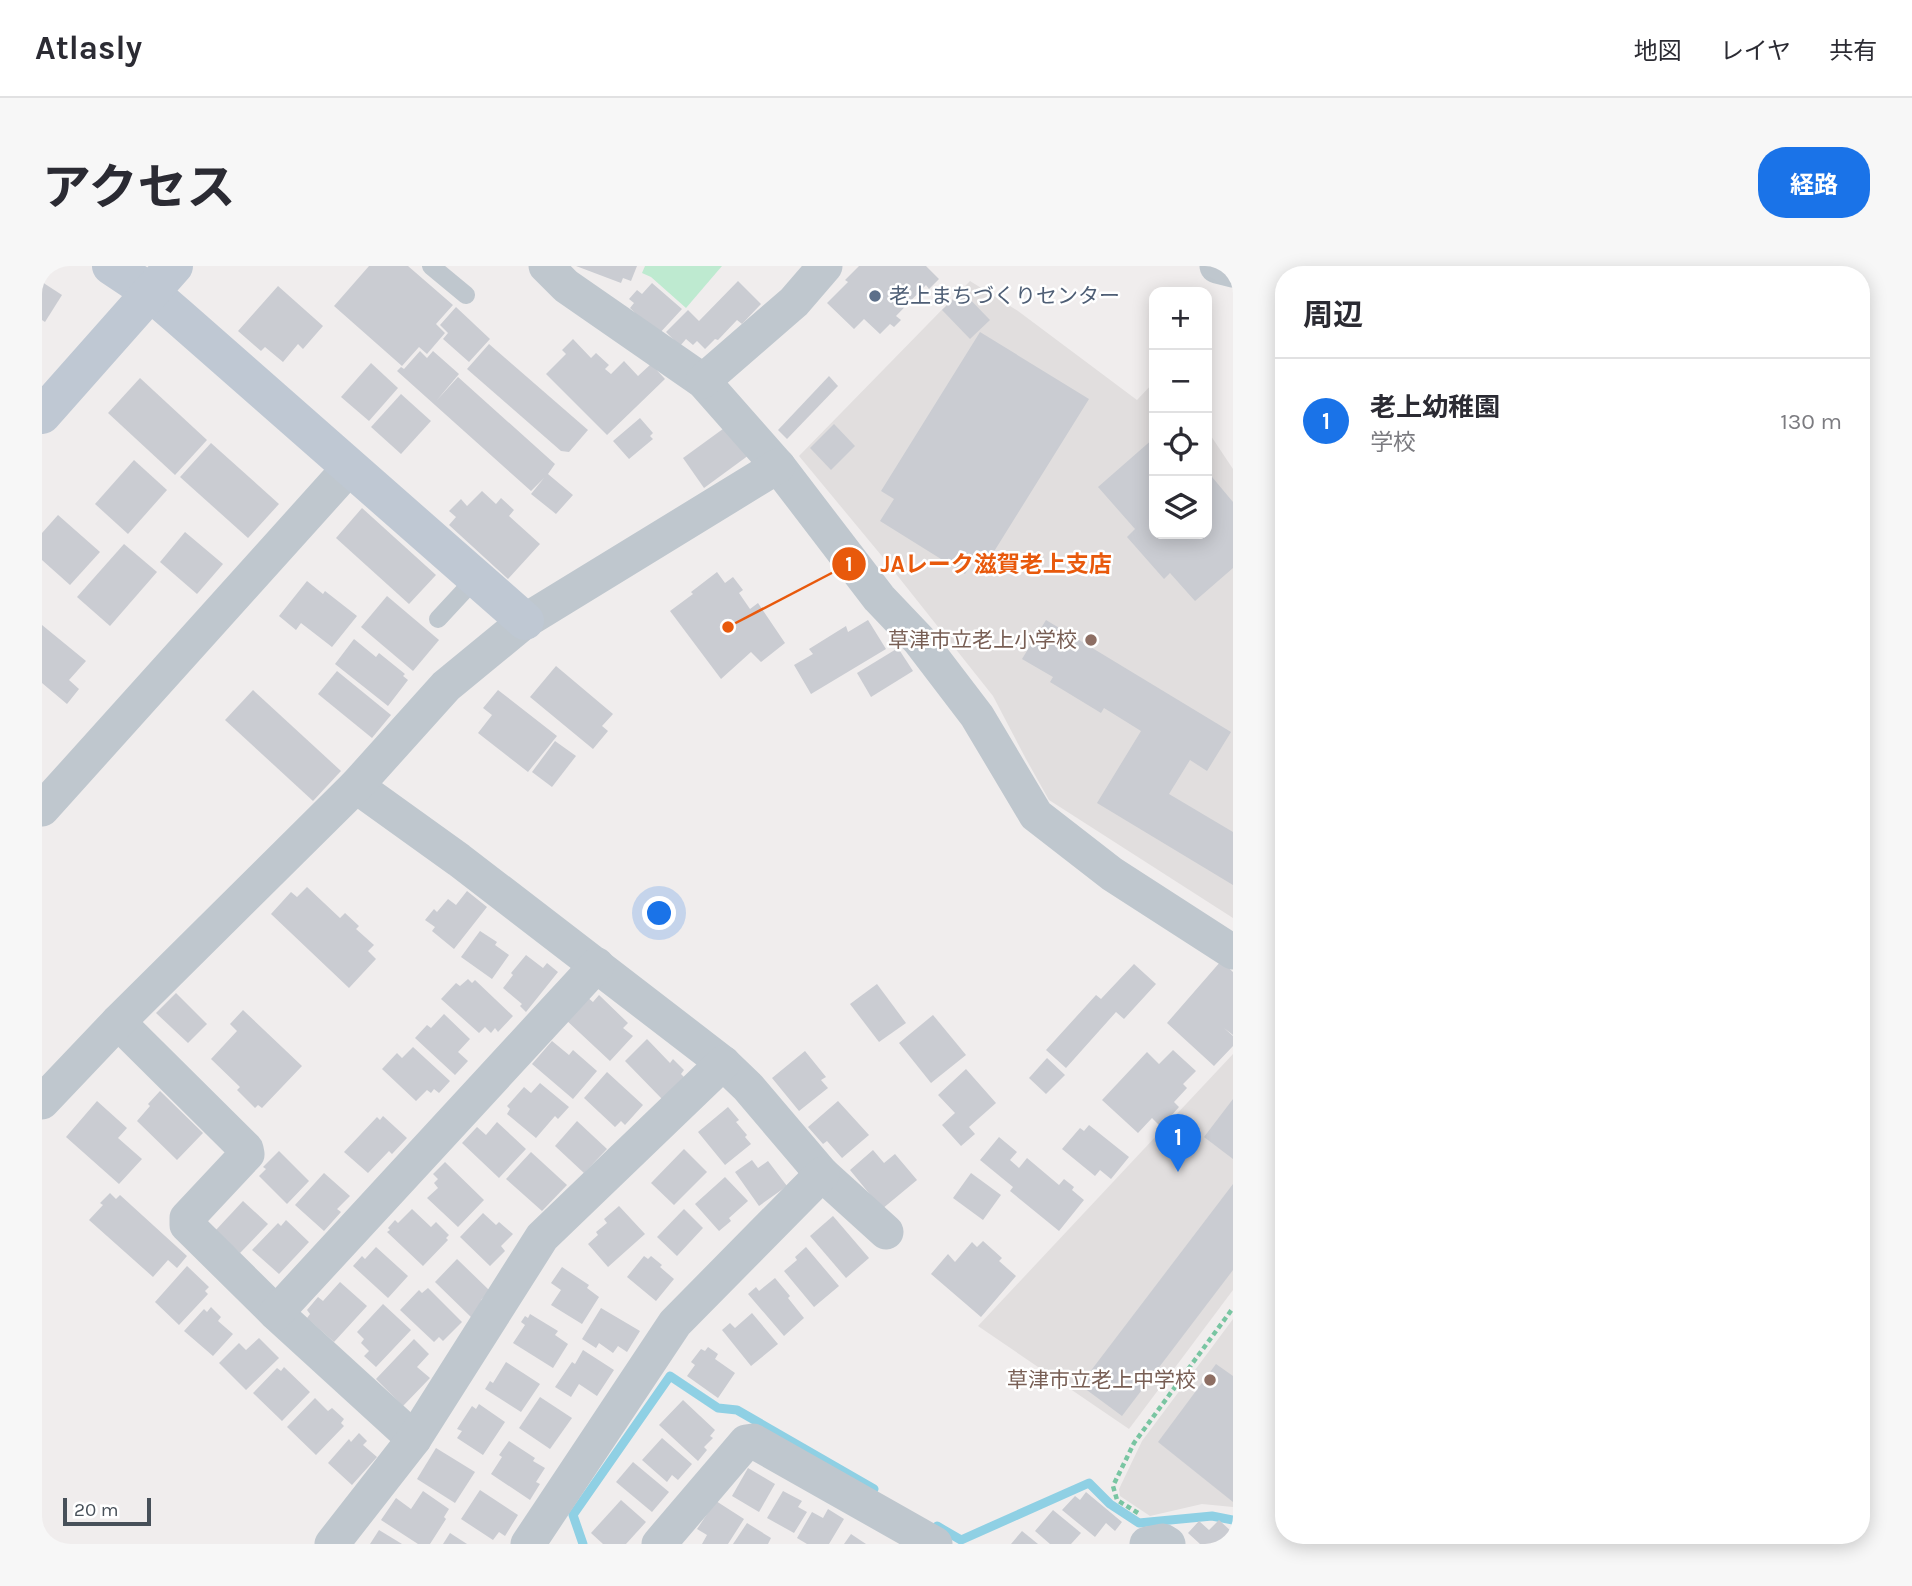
<!DOCTYPE html>
<html lang="ja">
<head>
<meta charset="utf-8">
<style>
  :root { --surface:#fff; --page:#f7f7f7; --text:#2b2b33; --muted:#7c7c81; --line:#e1e1e2; --accent:#1a73e8 }
  body { margin:0; font-family:Karla,"Noto Sans JP",sans-serif; background:var(--page); color:var(--text) }
  .controls { position:absolute; right:21px; top:21px; display:grid; overflow:hidden; border-radius:14px; box-shadow:0 4px 18px #0003 }
  .controls button { width:63px; height:63px; display:grid; place-items:center; padding:0; border:0; border-bottom:2px solid var(--line); background:var(--surface); color:var(--text); font:35px sans-serif }
  .scale { position:absolute; left:21px; bottom:18px; width:88px; box-sizing:border-box; padding-left:7px; border:4px solid #475059; border-top:0; font-size:19px; line-height:24px; white-space:nowrap; color:#475059; -webkit-text-stroke:5px #fff; paint-order:stroke }
  .you { position:absolute; left:618px; top:648px; width:24px; height:24px; margin:-18px; border:5px solid #fff; border-radius:50%; background:#1a73e8; box-shadow:0 0 0 10px #1a73e833 }
  .badge { display:grid; place-items:center; width:46px; height:46px; border-radius:50%; background:var(--accent); color:#fff; font-size:23px; font-weight:700 }
  .pin { position:absolute; translate:-50% -58px; filter:drop-shadow(0 2px 4px #0008) }
  .pin::after { content:''; position:absolute; top:37px; width:24px; height:21px; background:inherit; clip-path:polygon(0 0,100% 0,50% 100%) }
  .list { margin:0; padding:0; list-style:none }
  h2 { display:flex; justify-content:space-between; align-items:center; height:91px; margin:0; padding:0 28px; font-size:30px }
  h2 small { font-size:23px; font-weight:400; color:var(--muted) }
  .list li { display:grid; grid-template-columns:46px 1fr auto; gap:21px; align-items:center; box-sizing:border-box; height:126px; padding:0 28px; border-top:2px solid var(--line) }
  .list b { display:block; font-size:26px; white-space:nowrap }
  .list p { margin:0; font-size:23px; white-space:nowrap; color:var(--muted) }
  .list em { font-size:23px; font-style:normal; color:var(--muted) }
  .icon { flex:none; width:38px; height:38px; fill:none; stroke:currentColor; stroke-width:2; stroke-linecap:round; stroke-linejoin:round }
  .map { position:relative; flex:none; width:1191px; height:1278px; overflow:hidden; border-radius:28px }
  header { display:flex; align-items:center; gap:42px; box-sizing:border-box; height:98px; padding:0 35px; background:var(--surface); border-bottom:2px solid var(--line) }
  header strong { font-size:33px }
  nav { display:flex; gap:38px; margin-inline-start:auto; font-size:24px }
  .intro { display:flex; align-items:center; justify-content:space-between; box-sizing:border-box; height:168px; padding:0 42px }
  h1 { margin:0; font-size:49px }
  .button { padding:18px 32px; border-radius:28px; background:var(--accent); color:#fff; font-size:24px; font-weight:700 }
  main { display:flex; gap:42px; padding:0 42px }
  aside { flex:1; background:var(--surface); border-radius:28px; box-shadow:0 4px 18px #0003 }
  .map>svg:first-child { display:block }
  .education { fill:#e1dede }
  .green { fill:#beead0 }
  .lines { fill:none; stroke-linecap:round; stroke-linejoin:round }
  .stream { stroke:#8fd0e4; stroke-width:9 }
  .building { fill:#caccd2 }
  .path { stroke:#79c5a2; stroke-width:4.5; stroke-dasharray:5 3.5; stroke-linecap:butt }
  .lane { stroke:#bfc7ce; stroke-width:18 }
  .street { stroke:#bfc7ce; stroke-width:35 }
  .secondary { stroke:#bfc8d3; stroke-width:38 }
  .service-dot { fill:#5c6f8a; stroke:#fff; stroke-width:2.5 }
  .education-dot { fill:#8d6e63; stroke:#fff; stroke-width:2.5 }
  .labels { text-anchor:middle; stroke-width:5; stroke-linejoin:round; paint-order:stroke }
  .service-label { font-size:21px; fill:#4e5e75; stroke:#fff; text-anchor:start }
  .education-label { font-size:21px; fill:#785e54; stroke:#fff; text-anchor:end }
  .leader { fill:none; stroke:#e8590c; stroke-width:2.5 }
  .callout-dot { fill:#e8590c; stroke:#fff; stroke-width:2.5 }
  .mark-label { font-size:21px; text-anchor:middle; font-weight:bold; fill:#fff }
  .callout-label { font-size:23px; text-anchor:middle; font-weight:bold; fill:#e8590c; stroke:#fff; stroke-width:5; stroke-linejoin:round; paint-order:stroke }
</style>
</head>
<body>
<header>
<strong>Atlasly</strong>
<nav><a>地図</a><a>レイヤ</a><a>共有</a></nav>
</header>
<div class="intro"><h1>アクセス</h1><a class="button">経路</a></div>
<main>
<div class="map">
<svg width="1191" height="1278" viewBox="0 0 1191 1278">
  <rect width="100%" height="100%" fill="#f0eded"/>
  <!-- education -->
  <g class="education">
    <polygon points="928,15 976,45 1095,134 1112,116 1112,268 1165,268 1165,164 1191,203 1191,652 1007,534 984,493 951,430 839,289 757,190"/>
    <polygon points="1191,788 1191,1024 1087,1163 936,1060"/>
    <polygon points="1191,1053 1191,1241 1160,1238 1108,1250 1078,1230 1077,1223 1100,1175"/>
  </g>
  <!-- green -->
  <polygon class="green" points="603,0 680,0 644,42 609,11 600,7"/>
  <g class="lines">
    <!-- stream -->
    <g class="stream">
      <polyline points="895,1260 919,1274 1047,1217 1068,1238 1097,1257 1170,1250 1191,1254"/>
      <polyline points="541,1278 531,1249 628,1110 676,1142 695,1144 832,1223"/>
    </g>
  </g>
  <!-- building -->
  <g class="building">
    <polygon points="327,0 366,0 411,39 394,58 403,67 385,88 377,81 360,100 292,40"/>
    <polygon points="534,0 595,0 589,15 581,12 579,17"/>
    <polygon points="817,0 884,0 897,13 887,23 884,19 854,50 859,54 852,61 848,58 838,68 822,53 812,63 785,37 806,16 803,14"/>
    <polygon points="696,15 719,38 700,58 695,54 676,74 673,73 663,83 655,75 651,79 644,73 638,80 624,66 646,44 657,55"/>
    <polygon points="0,16 20,29 3,56 0,54"/>
    <polygon points="610,17 640,43 616,69 588,42 592,37 587,33 595,24 600,28"/>
    <polygon points="236,20 281,60 261,83 256,78 241,96 223,81 219,85 196,65"/>
    <polygon points="920,25 948,54 928,73 900,44"/>
    <polygon points="414,41 448,73 427,96 401,73 406,67 398,59"/>
    <polygon points="938,66 1047,133 948,292 937,285 923,308 838,255 852,233 839,225"/>
    <polygon points="531,73 549,92 554,87 567,99 563,103 569,108 582,95 596,110 609,98 623,113 565,169 504,108 524,88 520,84"/>
    <polygon points="447,78 546,164 527,186 519,185 425,103"/>
    <polygon points="378,85 385,92 391,85 417,108 395,134 416,111 513,198 506,208 531,229 514,248 489,228 502,212 489,225 355,105 359,101 362,103"/>
    <polygon points="329,97 356,122 327,155 299,131"/>
    <polygon points="787,110 796,120 745,173 736,164"/>
    <polygon points="98,112 165,174 133,209 66,147"/>
    <polygon points="359,128 389,155 359,188 329,161"/>
    <polygon points="598,152 611,167 608,170 611,173 587,193 571,175"/>
    <polygon points="792,158 813,180 789,204 768,182"/>
    <polygon points="685,160 707,189 662,222 641,192"/>
    <polygon points="1112,172 1112,268 1165,268 1165,205 1191,236 1191,302 1153,335 1128,307 1122,313 1085,271 1093,263 1056,221"/>
    <polygon points="169,177 237,238 206,272 138,211"/>
    <polygon points="92,194 125,224 86,268 53,238"/>
    <polygon points="440,225 454,238 459,232 472,244 467,250 498,278 466,313 407,259 414,251 407,245 419,233 425,240"/>
    <polygon points="320,242 394,309 367,338 294,272"/>
    <polygon points="16,249 58,286 28,319 0,294 0,267"/>
    <polygon points="143,266 181,298 155,328 118,296"/>
    <polygon points="82,278 115,306 68,360 35,331"/>
    <polygon points="675,306 683,317 691,311 701,324 697,327 708,343 716,337 743,377 719,396 709,386 679,413 628,345 651,328 649,326"/>
    <polygon points="265,315 281,328 283,325 315,350 290,381 259,357 254,364 237,350"/>
    <polygon points="345,330 397,374 371,405 319,361"/>
    <polygon points="826,354 844,383 769,428 752,399 771,388 767,383 804,360 806,366"/>
    <polygon points="1004,354 1189,466 1165,505 1148,494 1127,528 1191,566 1191,619 1055,537 1099,465 1062,442 1059,447 1008,416 1011,411 980,393"/>
    <polygon points="0,359 44,395 27,414 37,423 25,438 0,417"/>
    <polygon points="312,373 334,391 337,387 363,408 361,410 366,414 346,440 293,398"/>
    <polygon points="856,382 871,405 829,431 815,407"/>
    <polygon points="514,400 571,448 560,460 566,465 551,483 488,431"/>
    <polygon points="295,405 349,449 330,472 276,428"/>
    <polygon points="211,424 299,505 271,535 183,454"/>
    <polygon points="456,424 515,470 486,506 436,467 450,449 441,442"/>
    <polygon points="513,475 534,490 510,521 490,506"/>
    <polygon points="265,621 298,652 303,647 317,660 314,663 332,679 326,685 334,693 307,722 229,648 249,626 255,631"/>
    <polygon points="425,625 445,641 412,683 390,665 393,661 383,654 392,643 395,646 406,633 414,639"/>
    <polygon points="438,665 455,676 453,679 467,689 450,713 419,691"/>
    <polygon points="484,689 501,702 505,697 516,706 484,746 478,740 480,738 461,722 471,709 469,707"/>
    <polygon points="1179,695 1191,706 1191,769 1182,762 1191,770 1191,780 1172,800 1125,757"/>
    <polygon points="1092,698 1114,718 1082,753 1074,746 1024,802 1004,784 1054,729 1059,733"/>
    <polygon points="426,713 430,717 433,714 471,750 456,766 453,762 449,767 443,761 437,767 399,733 414,717 418,720"/>
    <polygon points="835,718 864,757 837,776 808,738"/>
    <polygon points="134,727 165,758 146,777 114,747"/>
    <polygon points="557,729 586,757 581,762 591,770 568,795 523,753 545,731 551,736"/>
    <polygon points="201,744 260,800 220,842 216,839 213,842 195,824 198,821 169,793 195,765 188,758"/>
    <polygon points="402,748 428,773 416,786 426,795 413,809 373,772 385,759 389,762"/>
    <polygon points="891,749 924,789 889,817 857,777"/>
    <polygon points="605,773 628,797 631,793 642,804 639,808 642,811 620,833 583,795"/>
    <polygon points="510,775 527,789 531,784 555,805 531,833 490,798"/>
    <polygon points="371,781 408,815 397,827 392,823 389,827 385,824 374,835 340,803 355,787 360,792"/>
    <polygon points="1131,784 1154,805 1141,818 1145,822 1132,836 1137,841 1119,861 1110,852 1096,867 1060,834 1105,786 1117,798"/>
    <polygon points="763,785 784,811 779,814 786,822 757,845 730,812"/>
    <polygon points="1005,792 1023,809 1004,828 987,812"/>
    <polygon points="924,803 954,837 927,861 933,868 919,880 900,859 913,847 896,829"/>
    <polygon points="565,806 601,839 583,859 579,855 573,861 542,832"/>
    <polygon points="498,817 527,841 516,853 513,850 494,872 465,848 468,843 465,840 482,821 489,827"/>
    <polygon points="118,825 161,867 135,894 95,855 108,840 106,838"/>
    <polygon points="1191,833 1191,893 1162,871"/>
    <polygon points="55,835 85,862 76,872 100,893 77,918 24,871"/>
    <polygon points="796,835 827,869 800,892 785,875 781,878 766,861"/>
    <polygon points="686,841 697,854 694,856 705,869 703,871 709,878 683,899 656,866"/>
    <polygon points="341,850 365,872 350,888 347,885 326,907 302,886 335,851 338,854"/>
    <polygon points="535,855 565,883 542,907 513,880"/>
    <polygon points="455,856 484,883 457,912 420,877 435,861 444,869"/>
    <polygon points="1047,859 1087,891 1069,913 1058,904 1053,910 1020,883 1038,862 1042,865"/>
    <polygon points="957,871 975,886 968,894 977,902 985,892 1017,919 1022,913 1032,921 1030,924 1042,934 1017,965 968,925 971,921 938,894"/>
    <polygon points="642,883 665,906 632,939 609,917"/>
    <polygon points="831,884 842,897 853,888 875,914 840,943 808,904"/>
    <polygon points="237,885 267,915 245,938 217,910 224,903 221,901"/>
    <polygon points="489,886 525,919 500,945 464,913"/>
    <polygon points="710,894 716,902 726,895 745,920 717,940 693,906"/>
    <polygon points="403,896 442,934 416,961 385,932 396,922 392,917 396,913 391,908"/>
    <polygon points="282,907 308,930 295,943 299,946 282,965 253,939"/>
    <polygon points="929,907 959,929 941,954 911,932"/>
    <polygon points="683,911 706,935 687,952 689,955 677,965 653,938"/>
    <polygon points="1191,918 1191,1004 1080,1150 1038,1119"/>
    <polygon points="68,927 74,933 78,929 145,990 135,1002 126,994 111,1011 47,954 61,939 58,937"/>
    <polygon points="201,935 226,958 198,987 173,965"/>
    <polygon points="577,940 603,968 566,1001 546,978 556,969 554,966 565,957 562,953"/>
    <polygon points="370,943 389,961 394,956 407,969 404,972 406,974 381,1000 345,966 348,964 346,962 353,954 356,957"/>
    <polygon points="642,943 661,962 635,990 615,971"/>
    <polygon points="441,947 454,959 457,956 471,968 459,980 463,985 448,1000 418,971"/>
    <polygon points="791,950 827,992 804,1012 768,970"/>
    <polygon points="244,954 267,976 237,1008 210,984 236,957 239,960"/>
    <polygon points="941,975 960,992 957,995 974,1010 939,1051 889,1008 906,988 913,996 930,976 935,981"/>
    <polygon points="334,981 366,1010 346,1032 311,1000 320,990 323,993"/>
    <polygon points="764,981 797,1020 772,1041 742,1005 755,994 753,991"/>
    <polygon points="602,990 606,993 609,990 620,999 618,1001 632,1013 614,1035 585,1011"/>
    <polygon points="415,993 448,1025 439,1034 443,1039 430,1052 393,1016"/>
    <polygon points="145,1000 167,1021 163,1025 166,1028 137,1059 113,1036"/>
    <polygon points="520,1001 547,1019 545,1022 557,1031 540,1058 509,1039 519,1024 509,1017"/>
    <polygon points="733,1012 748,1030 746,1032 762,1052 742,1070 706,1028 714,1021 717,1025"/>
    <polygon points="298,1016 325,1040 292,1076 265,1052 268,1048 265,1044 276,1031 281,1035"/>
    <polygon points="386,1022 420,1056 401,1075 397,1071 392,1076 358,1044 377,1024 380,1027"/>
    <polygon points="341,1038 369,1064 334,1101 322,1090 327,1085 319,1077 322,1073 315,1066"/>
    <polygon points="169,1041 179,1051 176,1055 191,1068 171,1090 142,1065 162,1043 165,1046"/>
    <polygon points="559,1042 598,1065 585,1086 576,1080 571,1087 557,1077 554,1082 540,1073"/>
    <polygon points="710,1047 736,1078 709,1100 680,1064 688,1057 693,1062"/>
    <polygon points="488,1048 516,1065 513,1069 526,1078 511,1102 471,1077 483,1059 479,1056 483,1050 486,1052"/>
    <polygon points="217,1072 237,1092 204,1124 177,1097 197,1077 204,1084"/>
    <polygon points="372,1073 387,1088 375,1101 388,1112 361,1140 334,1113"/>
    <polygon points="666,1081 676,1088 673,1093 693,1107 676,1132 645,1110 653,1099 649,1096 659,1083 663,1085"/>
    <polygon points="541,1084 572,1104 555,1130 537,1118 529,1131 513,1121 530,1096 533,1098"/>
    <polygon points="464,1096 498,1118 479,1146 443,1123 448,1115 451,1117"/>
    <polygon points="1174,1098 1191,1110 1191,1236 1116,1176"/>
    <polygon points="242,1101 268,1126 240,1155 211,1127 235,1102 239,1105"/>
    <polygon points="498,1131 530,1152 508,1183 477,1162"/>
    <polygon points="273,1132 286,1145 290,1142 302,1153 299,1157 302,1160 274,1189 245,1161"/>
    <polygon points="641,1134 673,1164 668,1170 671,1172 662,1181 665,1184 656,1195 617,1159"/>
    <polygon points="437,1138 463,1156 441,1189 415,1172 420,1165 415,1163 430,1140 434,1143"/>
    <polygon points="317,1167 325,1175 321,1179 335,1191 310,1219 286,1197 307,1173 309,1176"/>
    <polygon points="620,1172 650,1198 636,1214 630,1209 625,1216 600,1194"/>
    <polygon points="467,1175 493,1192 491,1195 503,1202 494,1216 498,1218 488,1234 449,1208 460,1191 457,1189"/>
    <polygon points="394,1182 433,1206 413,1237 375,1213"/>
    <polygon points="591,1196 627,1226 610,1246 574,1216"/>
    <polygon points="706,1202 733,1218 717,1246 690,1230"/>
    <polygon points="438,1224 476,1249 463,1270 457,1266 451,1274 419,1253"/>
    <polygon points="381,1225 407,1243 402,1251 404,1253 388,1278 376,1278 339,1254 354,1232 369,1243"/>
    <polygon points="741,1225 760,1235 756,1241 765,1246 752,1267 725,1252"/>
    <polygon points="1044,1226 1080,1256 1073,1265 1064,1257 1053,1271 1020,1244 1033,1230 1038,1234"/>
    <polygon points="579,1234 604,1256 584,1278 561,1278 549,1267"/>
    <polygon points="674,1235 702,1253 686,1278 660,1278 665,1269 655,1263"/>
    <polygon points="786,1243 802,1253 787,1278 765,1278 755,1272 770,1246 781,1252"/>
    <polygon points="1011,1244 1039,1267 1029,1278 1008,1278 993,1265"/>
    <polygon points="1177,1254 1191,1267 1191,1278 1158,1278 1146,1267 1157,1255 1167,1264"/>
    <polygon points="705,1257 729,1272 726,1278 691,1278"/>
    <polygon points="337,1264 360,1278 328,1278"/>
    <polygon points="980,1265 996,1278 969,1278"/>
    <polygon points="408,1267 425,1278 401,1278"/>
    <polygon points="809,1268 824,1278 802,1278"/>
  </g>
  <g class="lines">
    <!-- path -->
    <polyline class="path" points="1096,1247 1075,1234 1071,1220 1092,1177 1191,1042"/>
    <!-- lane -->
    <g class="lane">
      <polyline points="389,0 424,29"/>
      <polyline points="396,353 434,312"/>
    </g>
    <!-- street -->
    <g class="street">
      <polyline points="504,0 524,20 661,115 736,200 837,332 877,374 935,450 994,549 1070,608 1191,686"/>
      <polyline points="1175,0 1191,4"/>
      <polyline points="661,115 752,36 783,0"/>
      <polyline points="314,520 417,594 681,797 706,821 780,908 844,966"/>
      <polyline points="0,543 308,201"/>
      <polyline points="76,756 204,883 205,888 145,952 145,959 234,1047 372,1173"/>
      <polyline points="0,836 76,756 314,520 404,420 483,355 736,200"/>
      <polyline points="234,1047 555,699"/>
      <polyline points="290,1278 372,1173 500,971 681,797"/>
      <polyline points="486,1278 633,1057 780,908"/>
      <polyline points="617,1278 704,1176 711,1175 893,1278"/>
      <polyline points="1105,1278 1121,1275 1126,1278"/>
    </g>
    <!-- secondary -->
    <g class="secondary">
      <polyline points="69,0 108,26 137,51 483,355"/>
      <polyline points="0,149 132,0"/>
    </g>
  </g>
  <!-- markers -->
  <circle class="service-dot" cx="833" cy="30" r="7"/>
  <g class="education-dot">
    <circle cx="1049" cy="374" r="7"/>
    <circle cx="1168" cy="1114" r="7"/>
  </g>
  <g class="labels">
    <!-- service labels -->
    <g class="service-label">
      <text x="847" y="37">老上まちづくりセンター</text>
    </g>
    <!-- education labels -->
    <g class="education-label">
      <text x="1035" y="381">草津市立老上小学校</text>
      <text x="1154" y="1121">草津市立老上中学校</text>
    </g>
  </g>
  <!-- callouts -->
  <path class="leader" d="M686 361L807 298"/>
  <g class="callout-dot">
    <circle cx="686" cy="361" r="7"/>
    <circle cx="807" cy="298" r="18"/>
  </g>
  <g class="mark-label">
    <text x="807" y="305">1</text>
  </g>
  <g class="callout-label">
    <text x="954" y="306">JAレーク滋賀老上支店</text>
  </g>
</svg>
<div class="controls">
<button>+</button>
<button>−</button>
<button><svg class="icon" aria-label="locate" viewBox="0 0 24 24"><circle cx="12" cy="12" r="6"/><path d="M12 2v4M12 18v4M2 12h4M18 12h4"/></svg></button>
<button><svg class="icon" aria-label="layers" viewBox="0 0 24 24"><path d="M12 4l9 5-9 5-9-5zM3 14l9 5 9-5"/></svg></button>
</div>
<div class="scale">20 m</div>
<div class="you"></div>
<div class="pin badge" style="left:1136px;top:906px">1</div>
</div>
<aside>
<h2>周辺<small></small></h2>
<ul class="list">
<li><span class="badge">1</span><div><b>老上幼稚園</b><p>学校</p></div><em>130 m</em></li>
</ul>
</aside>
</main>
</body>
</html>
